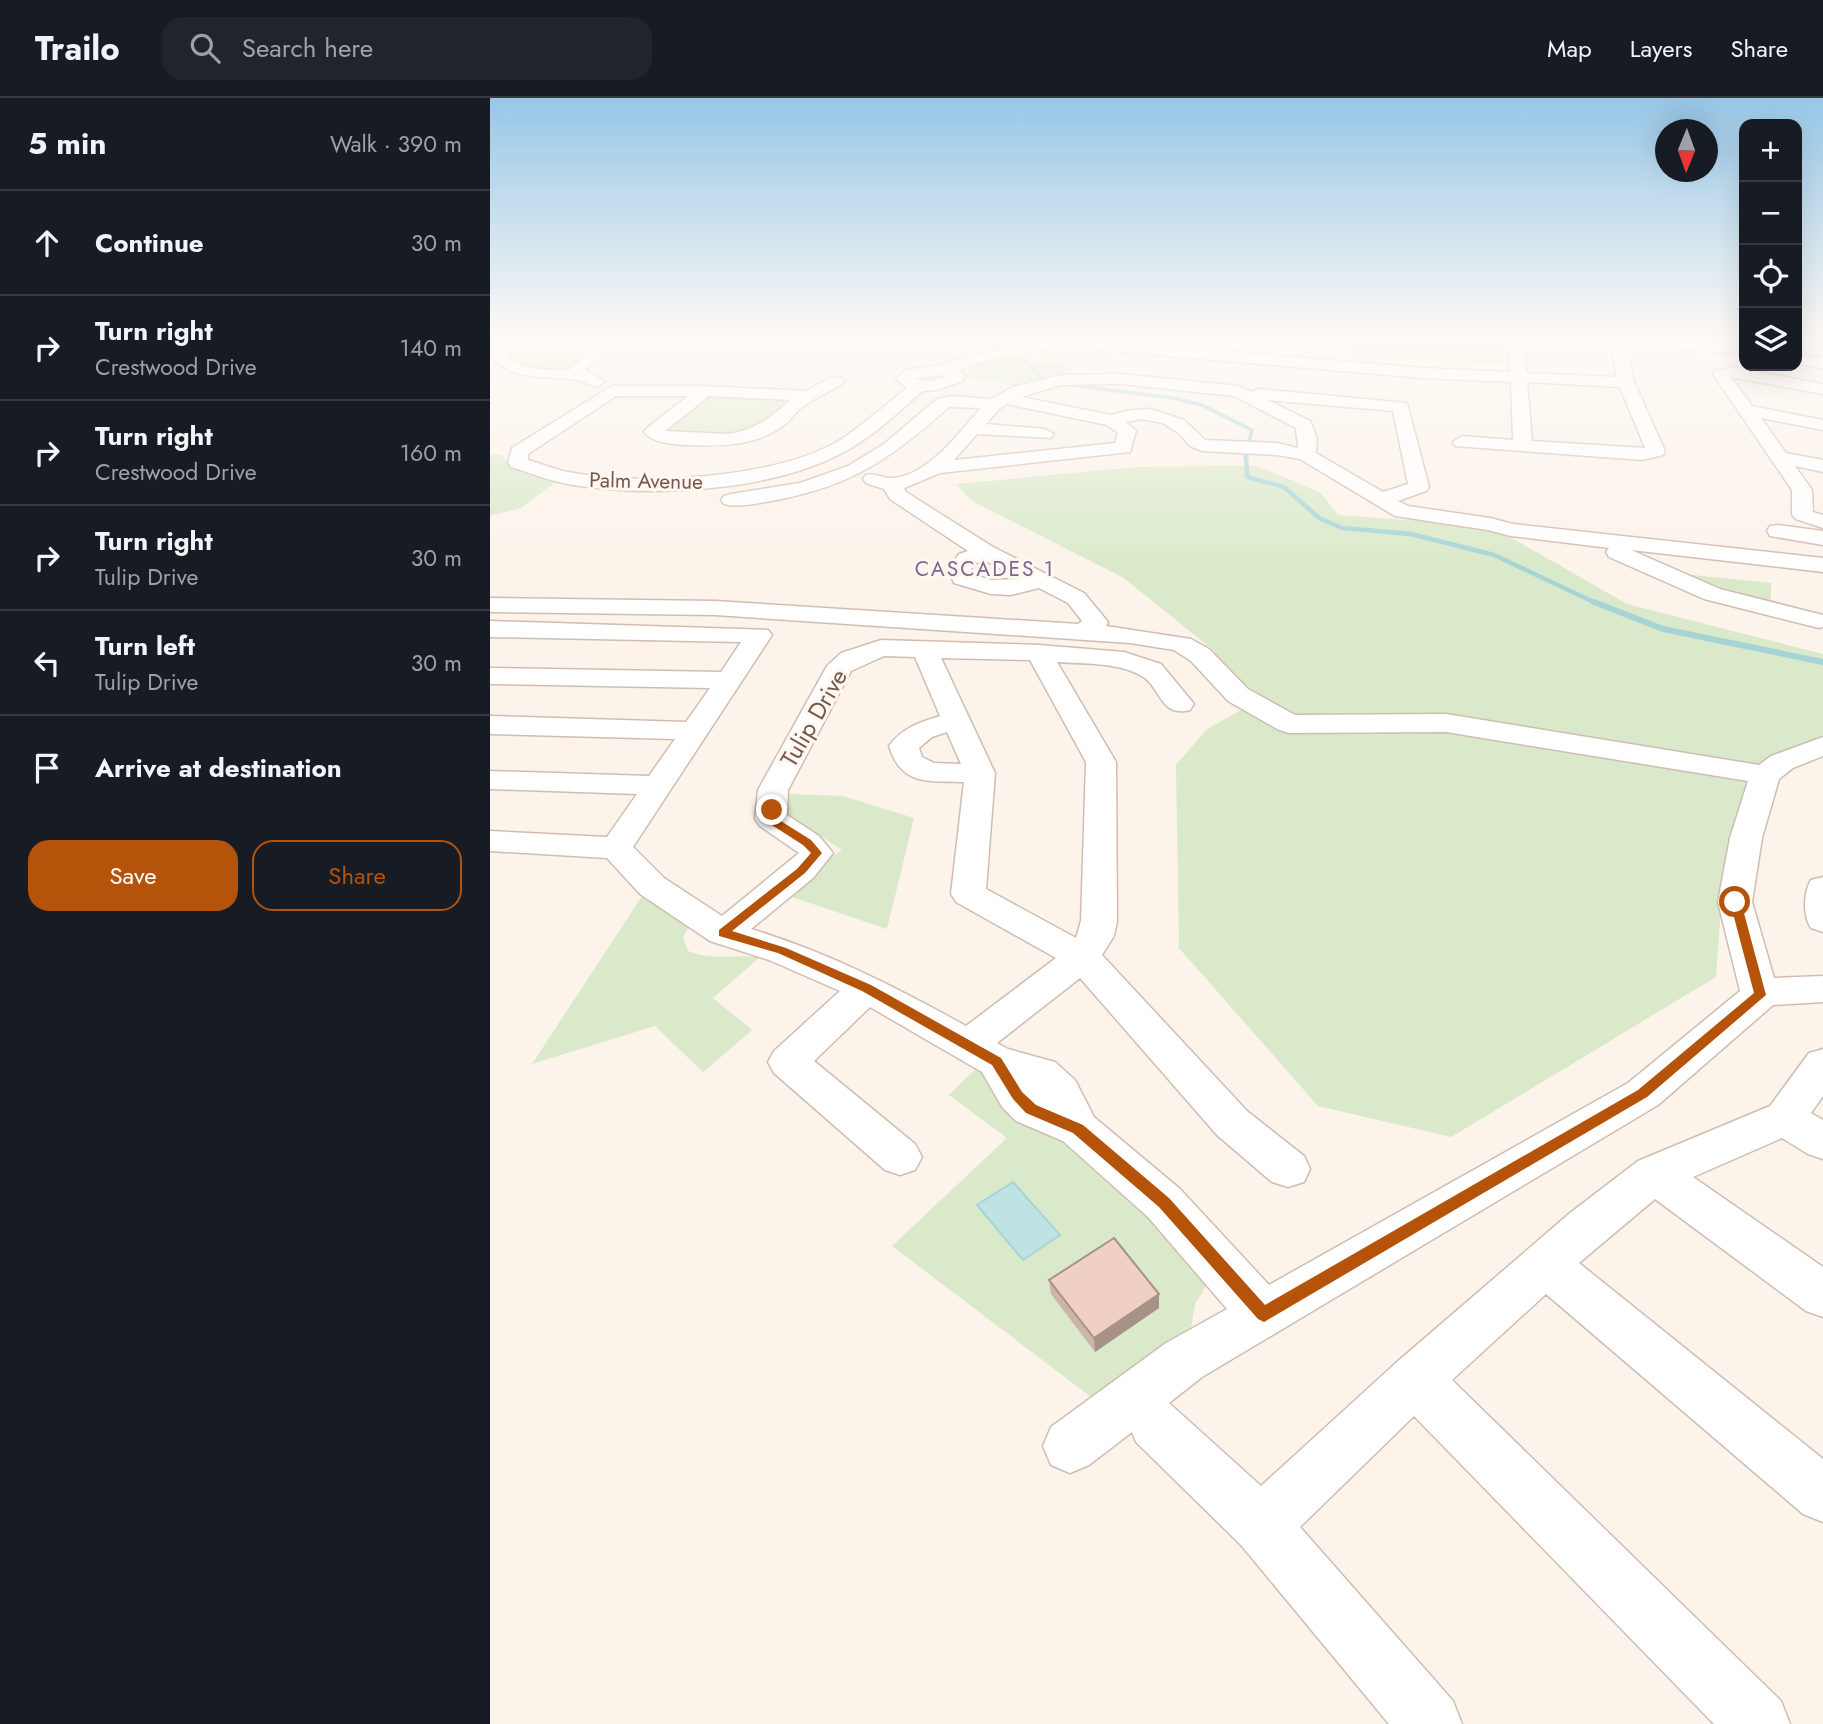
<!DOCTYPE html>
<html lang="en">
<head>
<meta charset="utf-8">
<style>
  :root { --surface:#171b24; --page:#20242c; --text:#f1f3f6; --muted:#9ea1a6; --line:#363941; --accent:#b45309 }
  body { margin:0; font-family:Jost,sans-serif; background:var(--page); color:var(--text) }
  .controls { position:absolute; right:21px; top:21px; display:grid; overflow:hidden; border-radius:14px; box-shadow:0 7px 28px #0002 }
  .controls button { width:63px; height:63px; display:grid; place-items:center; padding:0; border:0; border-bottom:2px solid var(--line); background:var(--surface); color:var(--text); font:35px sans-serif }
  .compass { position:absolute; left:1165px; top:21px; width:63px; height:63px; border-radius:50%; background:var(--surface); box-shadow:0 7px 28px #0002; rotate:181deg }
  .stop { position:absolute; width:21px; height:21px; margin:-16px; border:5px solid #b45309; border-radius:50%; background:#fff }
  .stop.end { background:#b45309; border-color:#fff; box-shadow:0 2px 7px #0008 }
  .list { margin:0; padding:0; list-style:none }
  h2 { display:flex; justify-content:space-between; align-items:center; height:91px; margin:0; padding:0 28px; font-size:30px }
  h2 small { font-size:23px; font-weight:400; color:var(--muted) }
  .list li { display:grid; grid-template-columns:46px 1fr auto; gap:21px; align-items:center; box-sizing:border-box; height:105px; padding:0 28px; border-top:2px solid var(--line) }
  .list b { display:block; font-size:26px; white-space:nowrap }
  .list p { margin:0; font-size:23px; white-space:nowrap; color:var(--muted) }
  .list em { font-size:23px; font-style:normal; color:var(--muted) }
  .actions { display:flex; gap:14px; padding:21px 28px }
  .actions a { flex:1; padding:16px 0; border:2px solid var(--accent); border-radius:21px; text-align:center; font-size:24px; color:var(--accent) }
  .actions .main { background:var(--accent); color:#fff }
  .icon { flex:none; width:38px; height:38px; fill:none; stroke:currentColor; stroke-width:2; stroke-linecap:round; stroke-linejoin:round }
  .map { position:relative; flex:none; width:1333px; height:1626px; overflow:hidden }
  header { display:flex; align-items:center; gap:42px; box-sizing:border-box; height:98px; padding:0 35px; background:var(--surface); border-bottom:2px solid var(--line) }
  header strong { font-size:33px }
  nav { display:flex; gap:38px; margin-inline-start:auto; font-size:24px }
  .search { width:490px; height:63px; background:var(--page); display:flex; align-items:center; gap:18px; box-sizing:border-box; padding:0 24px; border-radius:21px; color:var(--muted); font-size:26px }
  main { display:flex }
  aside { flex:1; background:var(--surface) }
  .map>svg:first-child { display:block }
  .green { fill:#d9e9c9 }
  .water { fill:#bfe3e5; stroke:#a6d4d6; stroke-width:2 }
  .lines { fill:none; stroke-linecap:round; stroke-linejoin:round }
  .stream-far2 { stroke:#a6d4d6; stroke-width:3.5 }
  .stream-far1 { stroke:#a6d4d6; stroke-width:4.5 }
  .stream { stroke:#a6d4d6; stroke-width:6 }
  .minor-casing { stroke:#d0bdb2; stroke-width:3 }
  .minor { fill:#fff; fill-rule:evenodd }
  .wall { fill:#ceb3a8 }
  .shaded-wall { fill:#a89288 }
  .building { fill:#f0d0c3; stroke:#a89288; stroke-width:2 }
  .route { fill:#b45309 }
  .labels { text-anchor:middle; stroke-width:6; stroke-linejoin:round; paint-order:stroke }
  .far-street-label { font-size:21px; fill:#76584e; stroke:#fef8f1 }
  .far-neighbourhood-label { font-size:21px; letter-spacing:2px; fill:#7e6691; stroke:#fef8f1 }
  .street-label { font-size:24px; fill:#76584e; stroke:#fef8f1 }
</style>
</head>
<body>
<header>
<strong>Trailo</strong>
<div class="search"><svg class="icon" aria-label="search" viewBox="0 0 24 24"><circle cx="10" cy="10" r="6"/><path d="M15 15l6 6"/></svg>Search here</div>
<nav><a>Map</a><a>Layers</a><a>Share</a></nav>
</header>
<main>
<aside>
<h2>5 min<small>Walk · 390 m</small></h2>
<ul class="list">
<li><svg class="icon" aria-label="ahead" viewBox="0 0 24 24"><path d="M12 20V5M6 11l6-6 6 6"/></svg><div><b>Continue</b></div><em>30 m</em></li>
<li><svg class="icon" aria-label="right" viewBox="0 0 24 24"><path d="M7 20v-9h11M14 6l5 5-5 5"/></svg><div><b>Turn right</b><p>Crestwood Drive</p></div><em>140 m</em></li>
<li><svg class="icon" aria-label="right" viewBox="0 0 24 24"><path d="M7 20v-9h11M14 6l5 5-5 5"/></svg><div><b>Turn right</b><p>Crestwood Drive</p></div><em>160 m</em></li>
<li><svg class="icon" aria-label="right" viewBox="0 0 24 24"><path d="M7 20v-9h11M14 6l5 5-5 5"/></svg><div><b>Turn right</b><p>Tulip Drive</p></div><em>30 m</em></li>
<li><svg class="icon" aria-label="left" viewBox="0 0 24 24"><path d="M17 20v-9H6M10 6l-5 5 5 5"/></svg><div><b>Turn left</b><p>Tulip Drive</p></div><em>30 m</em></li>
<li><svg class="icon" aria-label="arrive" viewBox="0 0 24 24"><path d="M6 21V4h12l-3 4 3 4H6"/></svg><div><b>Arrive at destination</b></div></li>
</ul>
<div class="actions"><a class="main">Save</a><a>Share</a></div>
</aside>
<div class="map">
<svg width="1333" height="1626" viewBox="0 0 1333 1626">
  <rect width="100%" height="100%" fill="#fcf3ea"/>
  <!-- green -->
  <g class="green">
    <polygon points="863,242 1017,242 1018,267 858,257"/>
    <polygon points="17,254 100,254 76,273 35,269 17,259"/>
    <polygon points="523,254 539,263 573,263 583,276 523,287 478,280 469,269"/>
    <path d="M215,298L293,299L295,303C271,347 215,335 174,334Z"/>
    <path d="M0,356L12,357C21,378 49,378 68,382L31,410L0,418Z"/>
    <polygon points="738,368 766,368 804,383 831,395 848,417 1001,428 1137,506 1333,556 1333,637 1262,669 1243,727 1232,796 1226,879 961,1039 828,1008 689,850 686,667 716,632 754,610 752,594 723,552 634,480 482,403 466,386 647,369"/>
    <polygon points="1193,476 1281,485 1281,506 1242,496"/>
    <polygon points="296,696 353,698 424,720 397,831 299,798 331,765 352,752 292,713"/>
    <path d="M160,786L199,828L193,840L198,853C222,863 244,856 270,859L223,900L262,932L213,974L165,928L42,966Z"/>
    <polygon points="490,967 567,1028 660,1117 716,1188 705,1206 701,1231 601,1299 402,1148 517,1040 459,997"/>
  </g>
  <!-- water -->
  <polygon class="water" points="523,1084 570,1137 533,1162 487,1107"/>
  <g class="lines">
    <!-- stream-far2 -->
    <polyline class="stream-far2" points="494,243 539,266 550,278 565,285 683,300 712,307 762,332 755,359"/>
    <!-- stream-far1 -->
    <polyline class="stream-far1" points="756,357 757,379 794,389 829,420 852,430 921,436 1004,457 1108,506"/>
    <!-- stream -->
    <polyline class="stream" points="1104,504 1173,531 1333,564"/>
    <defs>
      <g id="minor">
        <path d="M19,242H36L17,257C33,273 58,272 79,272L113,242H129L95,272L115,284L107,289C100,287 93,283 86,282C54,276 22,286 0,256Z"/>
        <path d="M560,242H603L933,270L1020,274L1019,242H1033L1036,275L1127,279L1120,242H1180L1254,247V256L1136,248L1144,284L1175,353L1173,357L1152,362L965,348L963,344L972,338L1023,342L1021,284L933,280L574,249L500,262L467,272L474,277L473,283L447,292L433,293C410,312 387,335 361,350C290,393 164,400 83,387C62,384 41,375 21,369L18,365L22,350L122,288H215L316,293L340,280H352L354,283L352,286C339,294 325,300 314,308C306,313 301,322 294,327C265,349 229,348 194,347C181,346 163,345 154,334L157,330L198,298H126L38,356V362C53,366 68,373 84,375C154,388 288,380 350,342C373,327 395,307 417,290L406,281L416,272L450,267L498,253ZM450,277L456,279L440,283L424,281ZM1037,284L1130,289L1155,350L1042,343ZM219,298L300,302C282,319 264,332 239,336L175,333Z"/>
        <polygon points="1307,256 1333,260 1333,270 1307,266"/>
        <polygon points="1243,269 1333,286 1333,296 1241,279 1262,308 1333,322 1333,332 1271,320 1296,355 1333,362 1333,374 1305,368 1322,392 1323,414 1333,417 1333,430 1306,421 1302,417 1302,392 1223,276 1225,273"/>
        <path d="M631,276L748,288L762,294L769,291L917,305L939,389L936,393L908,403L918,408L1000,420L1023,426L1333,460V474L1141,452L1230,491L1333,517V529L1329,530L1214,501L1119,459L1116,454L1119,450L1021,438L998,432L905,418L810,361L787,357L712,353L700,348L690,336L673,325L651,321L636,324L646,333L640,354L450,375L414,390L416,394L503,449L594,495L618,524L616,528L701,541L719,551L758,591L805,617L956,616L1269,667L1281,658L1333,639V658L1303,670L1289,681L1272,740L1262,804L1284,880L1333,878V904L1283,907L1168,1007L712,1279L679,1305L771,1388L907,1264L1080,1115L1148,1063L1280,1008L1319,955L1333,951V998L1321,1015L1333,1022V1061L1318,1056L1292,1040L1203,1079L1333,1169V1219L1316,1213L1165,1101L1089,1165L1333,1361V1424L1313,1416L1056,1196L962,1282L1291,1603L1300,1626H1224L924,1318L810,1429L963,1603L972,1626H899L751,1447L646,1344L642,1334L599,1367L580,1375L561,1367L553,1348L561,1329L676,1245L737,1211L658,1119L573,1043L526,1023L512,1009L492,974L380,909L324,963L425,1046L432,1059L425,1072L410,1077L395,1072L284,975L278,964L284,953L350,893L279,862L220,843L150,796L117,760L0,753V733L117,739L147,696L0,691V673L159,678L185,641L0,636V618L196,624L220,590L0,586V570L231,574L251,544L0,539V523L278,532L282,537L143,749L174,780L232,818L309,755L270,728L265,721L268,692L337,568L351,555L391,542L549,547L634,554L671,566L704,606L700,612C669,620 671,587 650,577C626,564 594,566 567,564L626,664L627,823L624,838L612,857L757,1013L814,1058L820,1071L814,1084L798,1089L782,1084L727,1037L590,880L507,945L518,951L565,964L585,982L604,1019L690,1091L779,1187L1138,985L1250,893L1228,804L1240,740L1258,683L956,634L799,635L789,632L738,603L701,563L684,552L640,545L225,517L0,514V500L225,503L588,526L592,523L578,505L549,490L521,497L501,496L464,485L458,471L469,456L478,453L400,401L394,391L376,385L373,381L376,377C386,374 393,381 403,380C439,377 469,334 491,310L459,309C399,362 362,388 282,403C267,405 249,410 234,406L231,402L234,398L241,396L310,385L358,368L394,346L447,301L462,298L501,301L523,289L571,277ZM631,286L744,298L806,330L808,350L787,345L715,342L694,322L661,311L641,312L621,317L531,299L571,287ZM778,302L903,313L918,386L893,394L826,355L827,340L820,323ZM517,306L617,327L628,335L625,345L464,362L487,336L561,340L564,336L555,331L496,326L510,310ZM494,462L530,481L501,482L482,476L481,471L485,466ZM394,558L425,559L450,618C430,624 412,630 399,648C411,688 439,683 474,684L461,796L466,804L566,860L476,928C406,889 337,854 261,831L323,780L343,755L329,738L297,717L298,692L361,573ZM451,560L540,562L596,664L591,823L586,840L496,791L505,675ZM457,634L471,666L444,665L432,659L429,650L442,639Z"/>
        <polygon points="1288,427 1333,433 1333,447 1280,438 1277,433 1280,428"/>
        <path d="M1333,779V834L1321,830C1313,818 1313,795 1321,782Z"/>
      </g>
    </defs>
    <!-- minor casing -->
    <use href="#minor" class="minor-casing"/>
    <!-- minor -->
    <use href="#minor" class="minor"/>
  </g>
  <!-- wall -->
  <polygon class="wall" points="559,1182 669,1196 669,1210 605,1254 561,1196"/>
  <!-- shaded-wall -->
  <polygon class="shaded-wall" points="669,1196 669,1210 605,1254 604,1240"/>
  <!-- building -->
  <polygon class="building" points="624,1140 669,1196 604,1240 559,1182"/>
  <!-- sky -->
  <linearGradient id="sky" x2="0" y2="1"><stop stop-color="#97c7e7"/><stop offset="0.51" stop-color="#fefaf6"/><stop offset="1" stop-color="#fefaf6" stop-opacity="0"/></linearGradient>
  <rect width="1333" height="470" fill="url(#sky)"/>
  <!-- route -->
  <polygon class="route" points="282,709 287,712 286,720 321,742 332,755 315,775 242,833 296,850 381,887 511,960 532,994 546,1007 593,1027 679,1100 775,1207 1148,992 1264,895 1240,804 1241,801 1251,804 1276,897 1157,999 774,1224 768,1221 669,1109 583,1035 536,1015 523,1001 502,967 372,893 288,855 229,838 229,832 307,771 321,755 313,747 277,724 276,712"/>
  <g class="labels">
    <!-- far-street labels -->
    <g class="far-street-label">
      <text transform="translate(156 383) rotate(1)" y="7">Palm Avenue</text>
    </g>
    <!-- far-neighbourhood labels -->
    <g class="far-neighbourhood-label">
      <text x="495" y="478">CASCADES 1</text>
    </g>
    <!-- street labels -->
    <g class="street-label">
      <text transform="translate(324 620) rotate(-60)" y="8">Tulip Drive</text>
    </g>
  </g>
</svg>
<div class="controls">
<button>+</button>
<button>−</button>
<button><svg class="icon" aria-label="locate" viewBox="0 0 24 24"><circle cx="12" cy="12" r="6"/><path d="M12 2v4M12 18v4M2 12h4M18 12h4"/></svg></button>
<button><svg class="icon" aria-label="layers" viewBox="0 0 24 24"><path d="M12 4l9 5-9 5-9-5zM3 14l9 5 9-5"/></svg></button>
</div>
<svg class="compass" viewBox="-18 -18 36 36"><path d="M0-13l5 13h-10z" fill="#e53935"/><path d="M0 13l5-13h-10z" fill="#9ea1a6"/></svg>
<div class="stop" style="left:1245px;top:804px"></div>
<div class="stop end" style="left:282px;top:712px"></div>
</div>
</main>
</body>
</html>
